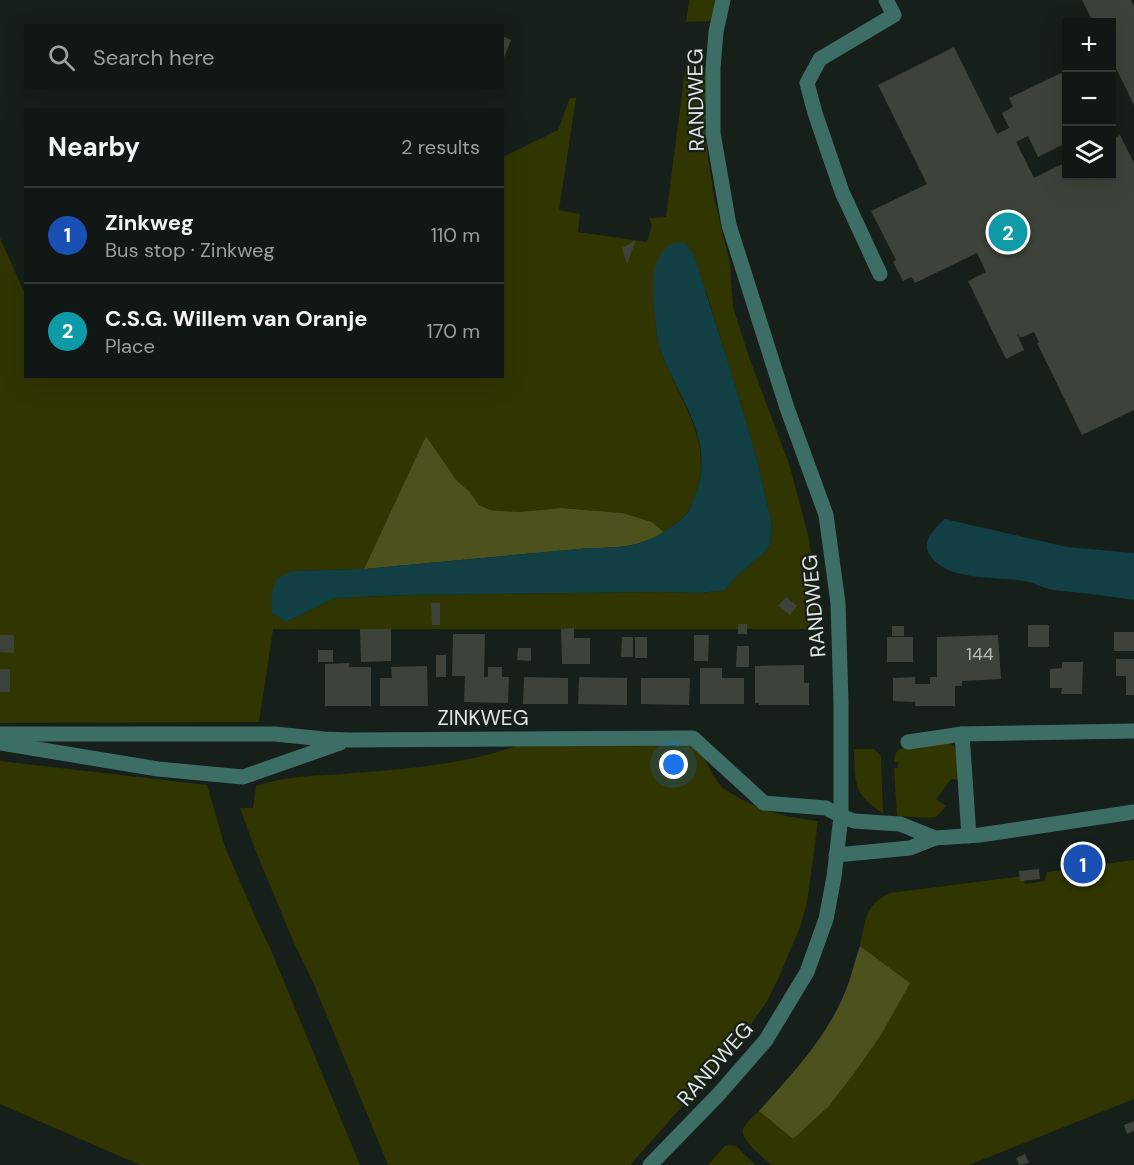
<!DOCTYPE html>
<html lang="en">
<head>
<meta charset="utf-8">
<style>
  :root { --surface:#111714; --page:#1a201d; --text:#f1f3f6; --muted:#9c9fa0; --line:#303634; --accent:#f0a27a }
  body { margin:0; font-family:"DM Sans",sans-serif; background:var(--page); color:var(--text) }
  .controls { position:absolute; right:18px; top:18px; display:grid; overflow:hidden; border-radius:0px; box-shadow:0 6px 24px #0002 }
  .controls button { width:54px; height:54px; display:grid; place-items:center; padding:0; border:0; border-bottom:2px solid var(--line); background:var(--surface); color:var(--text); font:30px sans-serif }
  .you { position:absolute; left:674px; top:765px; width:21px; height:21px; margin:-15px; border:4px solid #fff; border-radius:50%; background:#1a73e8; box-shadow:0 0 0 9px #1a73e833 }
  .badge { display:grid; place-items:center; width:39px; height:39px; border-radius:50%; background:var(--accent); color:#fff; font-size:20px; font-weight:700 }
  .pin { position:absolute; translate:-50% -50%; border:3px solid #fff; box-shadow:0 2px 6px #0006 }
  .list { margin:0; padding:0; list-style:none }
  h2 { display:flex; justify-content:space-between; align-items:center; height:78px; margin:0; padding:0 24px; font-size:26px }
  h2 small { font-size:20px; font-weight:400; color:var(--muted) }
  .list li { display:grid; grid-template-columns:39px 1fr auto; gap:18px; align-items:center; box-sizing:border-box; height:96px; padding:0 24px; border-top:2px solid var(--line) }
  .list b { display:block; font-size:22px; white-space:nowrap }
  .list p { margin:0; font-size:20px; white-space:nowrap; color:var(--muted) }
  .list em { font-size:20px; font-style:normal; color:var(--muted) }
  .icon { flex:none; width:33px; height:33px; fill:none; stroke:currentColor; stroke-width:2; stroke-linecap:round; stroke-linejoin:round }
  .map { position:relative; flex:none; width:1134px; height:1165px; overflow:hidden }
  .search { position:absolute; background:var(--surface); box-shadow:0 6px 24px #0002; left:24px; top:24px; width:480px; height:66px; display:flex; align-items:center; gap:15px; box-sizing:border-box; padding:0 21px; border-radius:0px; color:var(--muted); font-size:22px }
  .panel { position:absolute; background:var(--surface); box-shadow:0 6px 24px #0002; left:24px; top:108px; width:480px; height:270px; border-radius:0px }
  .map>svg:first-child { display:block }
  .green { fill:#313500; fill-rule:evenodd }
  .forest { fill:#4c511d }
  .water { fill:#113f43 }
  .building { fill:#3d433a }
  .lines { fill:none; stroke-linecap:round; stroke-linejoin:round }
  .minor { stroke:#3d6e65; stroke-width:15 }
  .labels { text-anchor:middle; stroke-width:4.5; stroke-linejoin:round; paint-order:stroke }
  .number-label { font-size:18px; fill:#b6bcb7 }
  .street-label { font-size:21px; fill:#dfe5e1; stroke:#171f1a }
</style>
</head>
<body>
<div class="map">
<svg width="1134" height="1165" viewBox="0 0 1134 1165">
  <rect width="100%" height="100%" fill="#171f1a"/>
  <!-- green -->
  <g class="green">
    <polygon points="687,0 715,0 712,21 686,22 689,1"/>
    <path d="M686,63C696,65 697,69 706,72L707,89L705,124L708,158L715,202L730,264L733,307L749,357L790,467L809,539L813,567L817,629H273L259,722L0,723V238L25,294L26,376H502L503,157L558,130L570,98H576L559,210L580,214L578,232L647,242L652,225L649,218L666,217ZM654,286L706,291L754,448L771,520L772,532L770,545L764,553L737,576L725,590L701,593L658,592L409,595L335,598L286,622L292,571L364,569L426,436L457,481L469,491L479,505L490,510L519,512L561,508L623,513L652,522L664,532C684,519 690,513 697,490C713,437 677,398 661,351C654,330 655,307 654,286Z"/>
    <path d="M950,743L957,749L958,780L951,779L936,799L946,806L936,817L926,818L897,816L894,768H898V762H894C894,757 895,754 899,749Z"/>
    <path d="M698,745C705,758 711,775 721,786C726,791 735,795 741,799C768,813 788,817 818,821L807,903L800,927L779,977L767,1001L736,1046L630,1165H388L313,982L294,943L255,849L240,808H253L256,786C284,776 314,776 343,774C401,769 461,766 516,746Z"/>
    <path d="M854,749H874L881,756L883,813C853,795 855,782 854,749Z"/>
    <polygon points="0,761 207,785 225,847 256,919 270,948 360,1165 140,1165 0,1104"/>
    <path d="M1134,860V1099L969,1165H771C764,1158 739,1139 743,1129C746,1122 754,1116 759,1111L793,1139L910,983L860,946C865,922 865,904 890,893L1023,876L1025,884L1045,881L1047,872Z"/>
    <polygon points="730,1145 736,1146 755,1165 708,1165 725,1146"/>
  </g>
  <!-- forest -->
  <g class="forest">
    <path d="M426,436L457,481L469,491L479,505L490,510L519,512L561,508L623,513L652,522L664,532C641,547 616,548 590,548L364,569Z"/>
    <path d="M860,946L910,983L881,1035L855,1072L829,1106L793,1139L759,1111C790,1076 823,1042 842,999C850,983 854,963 860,946Z"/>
  </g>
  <!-- water -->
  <g class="water">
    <path d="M674,243H685L694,255L727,359L754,448L771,520L772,532L770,545L764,553L737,576L725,590L701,593L658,592L409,595L335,598L286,622L272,613L271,596L276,579L292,571L364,569L590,548C620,548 642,547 668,529C675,524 683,519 688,512C692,505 694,497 697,490C702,474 703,458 699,441C692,408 670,380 660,348C655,333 651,281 655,267C659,255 663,248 674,243Z"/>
    <path d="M945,519L1067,547L1134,553V600C1114,597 1094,594 1074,592C1065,591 1055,591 1046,588C1039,586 1032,582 1024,581C996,576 946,582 929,554C921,540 936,527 945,519Z"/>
  </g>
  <!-- building -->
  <g class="building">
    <polygon points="1082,0 1131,0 1134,6 1134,105 1112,60 1112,22 1093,22"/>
    <polygon points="502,36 511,40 503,60 502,60"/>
    <polygon points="954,47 997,134 1009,128 1002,113 1013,107 1009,98 1061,73 1066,84 1066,143 1038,157 1028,136 1016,142 1034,178 1066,162 1066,176 1112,176 1112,140 1120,135 1134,163 1134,410 1082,435 1037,343 1039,342 1034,332 1023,337 1020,337 1017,334 1024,350 1006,359 968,281 986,272 977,253 915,283 911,277 903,281 893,262 896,260 871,211 927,184 878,85"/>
    <polygon points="636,240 627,264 622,248"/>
    <polygon points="786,597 797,606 790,615 778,606"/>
    <polygon points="431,603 440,603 440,625 432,625"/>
    <rect x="738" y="624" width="9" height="10"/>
    <rect x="1028" y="625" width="21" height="22"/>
    <rect x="892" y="626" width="12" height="10"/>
    <polygon points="574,628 574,638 590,638 590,664 562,664 561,629"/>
    <polygon points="360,629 391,629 391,661 361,662"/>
    <rect x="1114" y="632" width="20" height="19"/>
    <polygon points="453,634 485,634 484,677 488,677 488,667 502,667 502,677 509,677 508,703 464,702 465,676 452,676"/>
    <polygon points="0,635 14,635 14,653 0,652"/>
    <polygon points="694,635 709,635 708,661 694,661"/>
    <polygon points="998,635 1001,679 962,681 962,686 955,686 955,706 915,706 915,702 893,701 893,678 915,677 915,684 930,684 930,677 937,677 937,637"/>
    <polygon points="622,637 633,637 633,657 621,657"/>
    <rect x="635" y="637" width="12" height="21"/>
    <rect x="887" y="637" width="26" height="25"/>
    <polygon points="737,646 749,646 749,667 736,667"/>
    <polygon points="518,648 531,648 531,661 517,660"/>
    <rect x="318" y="650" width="15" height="12"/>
    <rect x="436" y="655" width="10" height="22"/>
    <polygon points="1116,659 1134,659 1134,695 1126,695 1126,676 1116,676"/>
    <polygon points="1062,662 1083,662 1082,694 1061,694 1062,688 1050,688 1050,669 1062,668"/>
    <polygon points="349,663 349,667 371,667 371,706 325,706 325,664"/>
    <polygon points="804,665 804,683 809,683 809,705 759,705 759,703 755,703 755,666"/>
    <polygon points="427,666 428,706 380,706 380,678 392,678 391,667"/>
    <polygon points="700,668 722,668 722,678 744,678 744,704 700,704"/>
    <rect x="0" y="669" width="10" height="23"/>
    <polygon points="524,677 568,678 568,704 523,704"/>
    <polygon points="579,677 627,678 627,705 578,704"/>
    <polygon points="641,678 690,678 689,705 641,704"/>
    <polygon points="1039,869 1040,879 1020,881 1019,871"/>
    <polygon points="1134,1121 1134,1131 1127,1134 1124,1125"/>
    <polygon points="1025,1154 1029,1163 1019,1165 1016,1158"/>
  </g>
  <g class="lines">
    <!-- minor -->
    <g class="minor">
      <polyline points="880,274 842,192 815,113 807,83 820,59 894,15 886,0"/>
      <polyline points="0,734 275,734 324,739 350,740 693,738 764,803 826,808 841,816 854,821 900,824 935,838"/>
      <polyline points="962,734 969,836"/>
      <polyline points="908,742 962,734 1134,731"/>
      <polyline points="0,743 158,769 243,777 340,743"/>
      <polyline points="836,855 910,848 935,838 980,835 1134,812"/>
      <polyline points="650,1165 718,1095 766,1040 807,972 826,919 834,877 841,816 841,702 838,603 826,515 787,408 729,225 713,133 713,68 716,32 723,0"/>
    </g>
  </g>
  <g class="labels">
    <!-- number labels -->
    <g class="number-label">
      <text x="980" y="660">144</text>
    </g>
    <!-- street labels -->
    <g class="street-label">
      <text transform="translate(696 100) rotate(-91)" y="7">RANDWEG</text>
      <text transform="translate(814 606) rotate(-95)" y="7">RANDWEG</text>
      <text x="483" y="725">ZINKWEG</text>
      <text transform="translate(715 1064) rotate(-49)" y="7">RANDWEG</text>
    </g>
  </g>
</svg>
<div class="controls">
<button>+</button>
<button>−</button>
<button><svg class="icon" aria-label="layers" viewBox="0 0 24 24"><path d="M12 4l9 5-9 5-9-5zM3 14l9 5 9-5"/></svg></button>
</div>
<div class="you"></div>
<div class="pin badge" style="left:1083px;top:864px;background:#1a4fb4">1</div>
<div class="pin badge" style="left:1008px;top:232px;background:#0f9aa8">2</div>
<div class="search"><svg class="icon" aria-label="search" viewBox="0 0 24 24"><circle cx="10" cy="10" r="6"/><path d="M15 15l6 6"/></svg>Search here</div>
<section class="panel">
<h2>Nearby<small>2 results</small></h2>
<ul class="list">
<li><span class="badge" style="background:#1a4fb4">1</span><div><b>Zinkweg</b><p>Bus stop · Zinkweg</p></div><em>110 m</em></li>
<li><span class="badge" style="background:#0f9aa8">2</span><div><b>C.S.G. Willem van Oranje</b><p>Place</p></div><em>170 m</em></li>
</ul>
</section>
</div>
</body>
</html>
